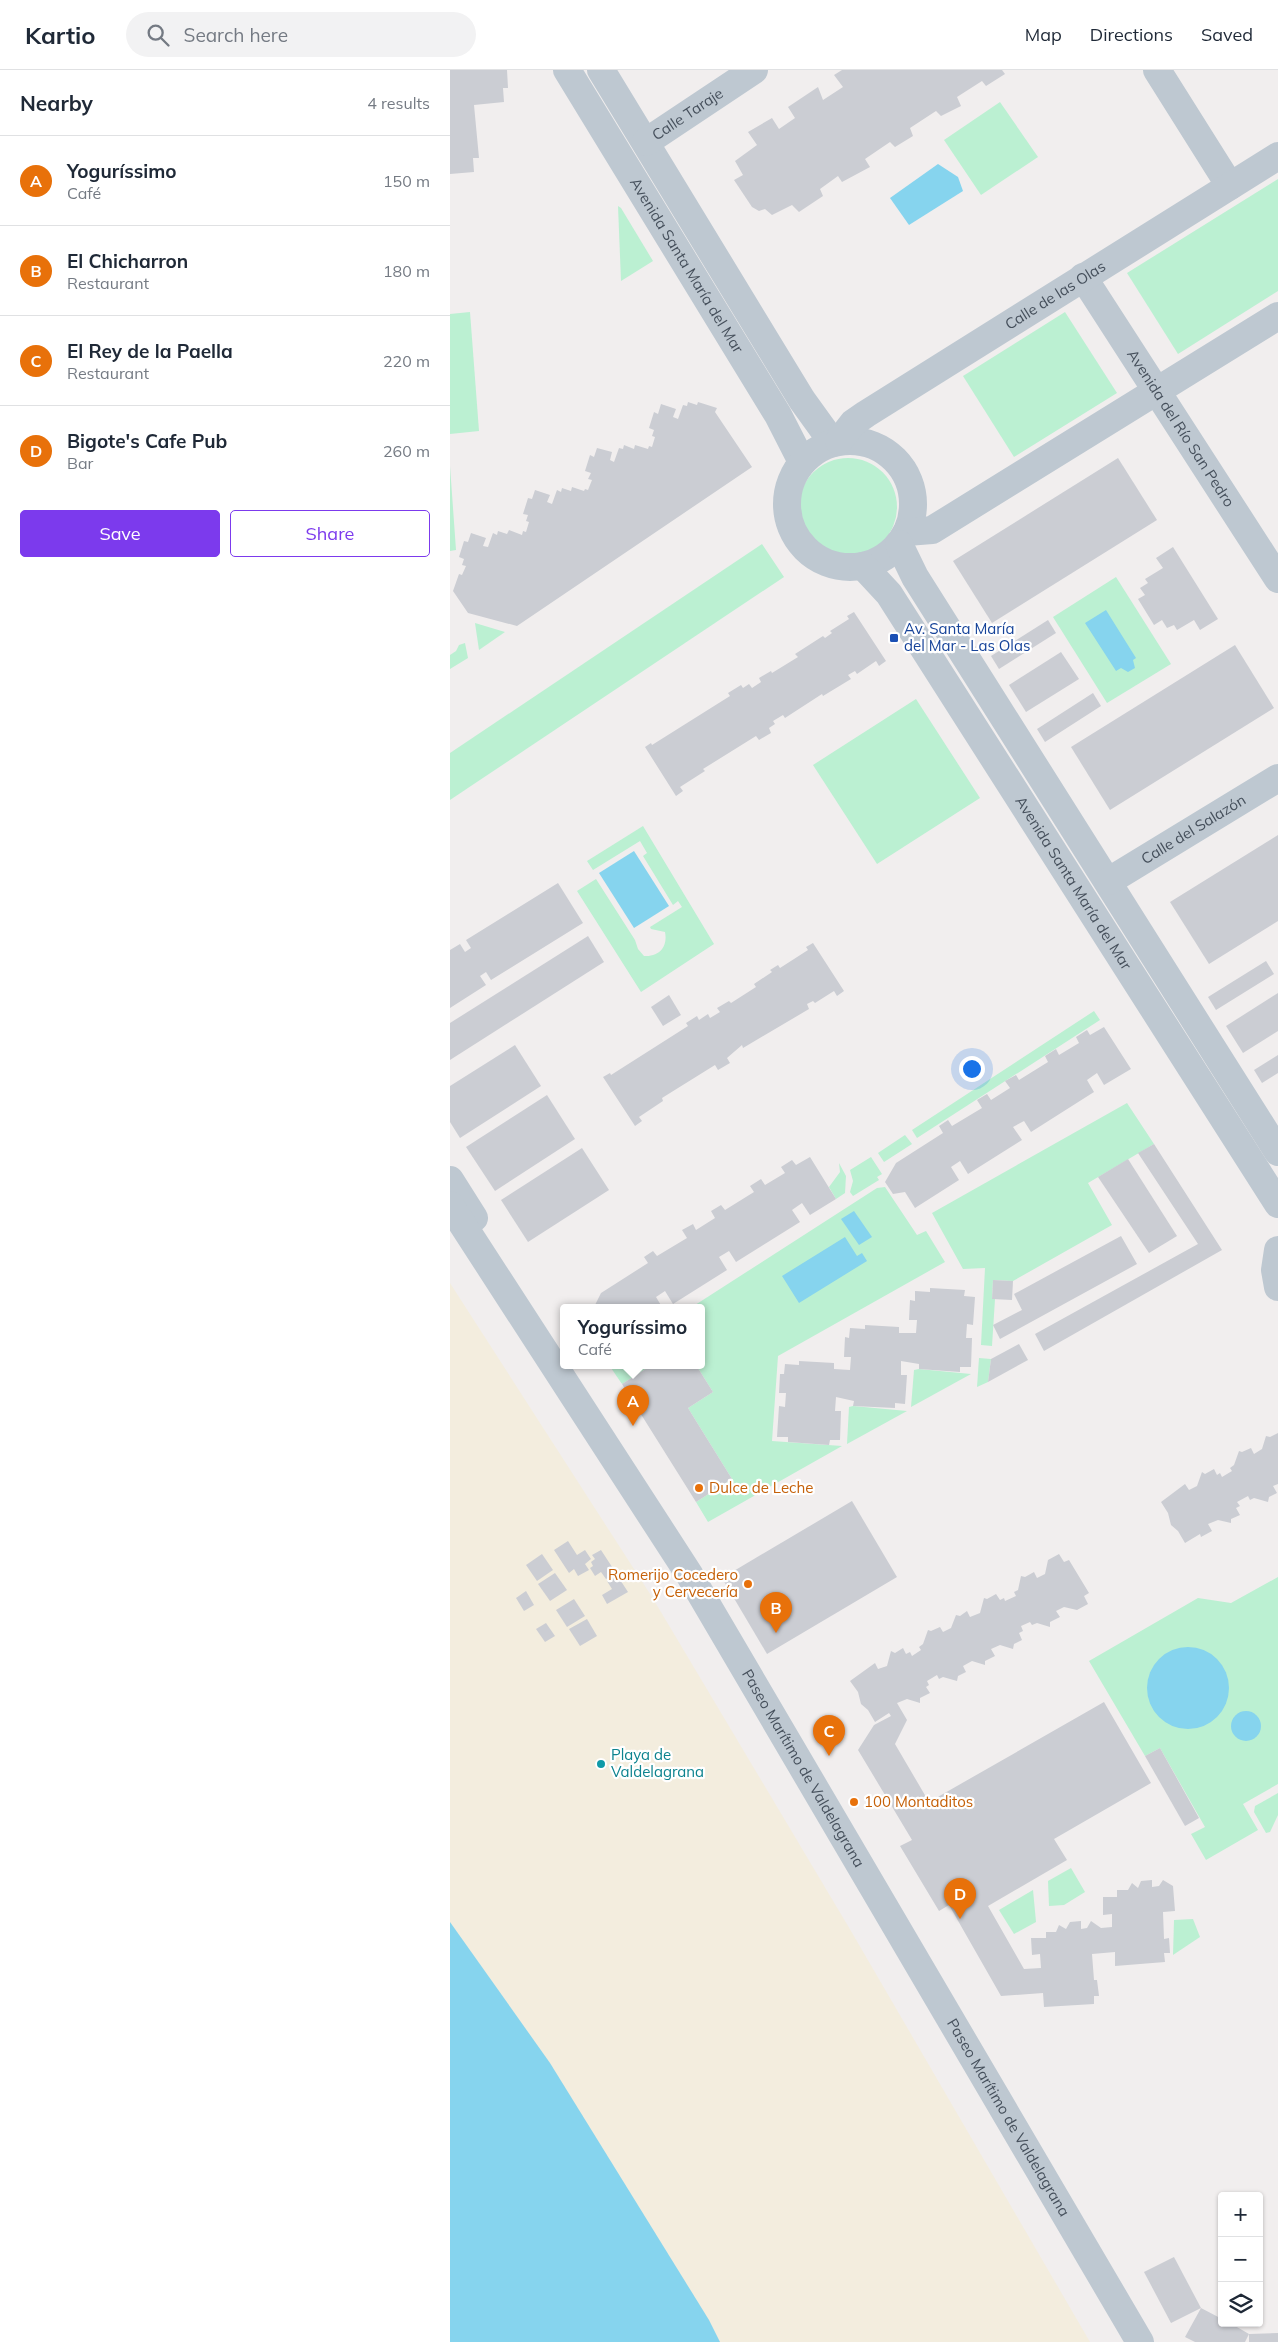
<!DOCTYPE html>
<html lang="en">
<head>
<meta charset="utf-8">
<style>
  :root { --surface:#fff; --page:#f2f2f3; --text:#1f2937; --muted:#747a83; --line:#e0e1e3; --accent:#7c3aed }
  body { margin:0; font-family:Mulish,sans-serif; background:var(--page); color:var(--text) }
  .controls { position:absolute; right:15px; bottom:15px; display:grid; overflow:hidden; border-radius:5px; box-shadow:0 1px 4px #0004 }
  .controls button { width:45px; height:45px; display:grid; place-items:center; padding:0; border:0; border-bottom:1px solid var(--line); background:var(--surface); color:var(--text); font:25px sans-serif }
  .you { position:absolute; left:521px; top:998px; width:18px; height:18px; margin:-12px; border:4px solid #fff; border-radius:50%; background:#1a73e8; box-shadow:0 0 0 8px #1a73e833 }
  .badge { display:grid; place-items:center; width:32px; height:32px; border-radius:50%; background:var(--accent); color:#fff; font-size:16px; font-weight:700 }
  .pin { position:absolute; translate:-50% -41px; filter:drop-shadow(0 1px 2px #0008) }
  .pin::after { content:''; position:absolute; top:26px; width:18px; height:15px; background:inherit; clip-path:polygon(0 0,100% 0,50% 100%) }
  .popup { position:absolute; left:110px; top:1234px; width:145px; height:65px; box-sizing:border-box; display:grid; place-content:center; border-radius:5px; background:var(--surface); filter:drop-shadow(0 1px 4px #0005); font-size:16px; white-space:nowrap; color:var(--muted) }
  .popup b { font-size:19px; color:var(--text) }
  .popup::after { content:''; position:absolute; left:50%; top:100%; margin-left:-10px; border:10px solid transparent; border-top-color:var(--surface) }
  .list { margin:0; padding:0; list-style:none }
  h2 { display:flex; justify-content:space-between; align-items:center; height:65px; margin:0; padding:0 20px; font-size:21px }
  h2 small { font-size:16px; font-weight:400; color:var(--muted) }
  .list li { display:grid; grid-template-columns:32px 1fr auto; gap:15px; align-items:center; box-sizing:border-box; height:90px; padding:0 20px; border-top:1px solid var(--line) }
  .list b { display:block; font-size:19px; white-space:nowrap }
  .list p { margin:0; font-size:16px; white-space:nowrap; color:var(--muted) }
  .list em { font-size:16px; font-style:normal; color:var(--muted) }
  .actions { display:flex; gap:10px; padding:15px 20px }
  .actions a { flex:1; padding:11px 0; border:1px solid var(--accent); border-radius:5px; text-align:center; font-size:18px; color:var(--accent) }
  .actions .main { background:var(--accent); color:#fff }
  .icon { flex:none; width:28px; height:28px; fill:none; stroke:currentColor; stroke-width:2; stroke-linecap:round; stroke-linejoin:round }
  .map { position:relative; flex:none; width:828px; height:2272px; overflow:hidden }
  header { display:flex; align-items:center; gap:30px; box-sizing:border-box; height:70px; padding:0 25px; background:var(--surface); border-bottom:1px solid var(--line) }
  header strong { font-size:24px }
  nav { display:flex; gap:28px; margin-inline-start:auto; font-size:18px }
  .search { width:350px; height:45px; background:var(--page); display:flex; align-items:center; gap:12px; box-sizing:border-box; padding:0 18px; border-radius:28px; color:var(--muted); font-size:19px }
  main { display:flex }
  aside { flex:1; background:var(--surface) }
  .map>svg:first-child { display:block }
  .green { fill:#bbf0d2 }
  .sand { fill:#f3edde }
  .water { fill:#86d4ee }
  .building { fill:#cbcdd3 }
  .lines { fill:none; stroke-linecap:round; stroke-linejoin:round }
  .minor { stroke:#bec8d1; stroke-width:28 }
  .transit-dot { fill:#1a4fb4; stroke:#fff; stroke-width:2 }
  .food-dot { fill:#e8710a; stroke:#fff; stroke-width:2 }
  .culture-dot { fill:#0f9aa8; stroke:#fff; stroke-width:2 }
  .labels { text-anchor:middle; stroke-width:4.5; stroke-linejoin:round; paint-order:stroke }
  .street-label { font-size:15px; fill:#46505c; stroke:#fff }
  .transit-label { font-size:15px; fill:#164399; stroke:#fff; text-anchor:start }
  .food-label { font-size:15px; fill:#c56008; stroke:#fff; text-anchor:start }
  .culture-label { font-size:15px; fill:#0d838f; stroke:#fff; text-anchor:start }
</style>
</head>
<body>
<header>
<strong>Kartio</strong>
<div class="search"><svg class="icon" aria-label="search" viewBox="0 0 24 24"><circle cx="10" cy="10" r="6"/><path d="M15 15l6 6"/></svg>Search here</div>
<nav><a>Map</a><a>Directions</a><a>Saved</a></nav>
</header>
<main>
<aside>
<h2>Nearby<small>4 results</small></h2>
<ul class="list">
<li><span class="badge" style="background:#e8710a">A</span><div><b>Yoguríssimo</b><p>Café</p></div><em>150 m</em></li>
<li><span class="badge" style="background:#e8710a">B</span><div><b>El Chicharron</b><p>Restaurant</p></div><em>180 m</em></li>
<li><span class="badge" style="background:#e8710a">C</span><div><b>El Rey de la Paella</b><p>Restaurant</p></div><em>220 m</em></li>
<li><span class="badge" style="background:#e8710a">D</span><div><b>Bigote's Cafe Pub</b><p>Bar</p></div><em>260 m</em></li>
</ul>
<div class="actions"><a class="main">Save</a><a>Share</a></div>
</aside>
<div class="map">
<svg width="828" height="2272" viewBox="0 0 828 2272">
  <rect width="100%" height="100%" fill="#f1eeee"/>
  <!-- green -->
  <g class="green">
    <polygon points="550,32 588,87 531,125 494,70"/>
    <polygon points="828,109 828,221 728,284 677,203"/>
    <polygon points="168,136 171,138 203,191 171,211"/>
    <polygon points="20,242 29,361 0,364 0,244"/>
    <polygon points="615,242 667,323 564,387 513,306"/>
    <circle cx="398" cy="437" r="49"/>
    <polygon points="0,396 6,480 0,481"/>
    <polygon points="312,474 334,507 0,730 0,683"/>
    <polygon points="666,507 721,594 657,633 603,547"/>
    <polygon points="25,553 55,562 29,580"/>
    <polygon points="15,573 18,588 0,599 0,585 6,581 9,575"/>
    <polygon points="466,629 530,728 427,794 363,695"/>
    <path d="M193,756L264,874L191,922L127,821L146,809L185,870L188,879L194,886C209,887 218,877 215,862L201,859L200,857L232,837L228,831L223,835L193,786L197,783L190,771L143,800L137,791Z"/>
    <polygon points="644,941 650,950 467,1068 462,1060"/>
    <polygon points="677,1033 704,1074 638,1113 662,1155 563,1211 543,1210 542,1229 545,1229 542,1276 531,1275 535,1198 513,1199 482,1143"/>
    <polygon points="455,1065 462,1074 434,1092 428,1083"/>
    <polygon points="421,1087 432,1104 427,1107 429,1110 403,1126 400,1122 403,1111 400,1100"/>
    <polygon points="389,1093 396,1106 395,1123 386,1129 379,1117 390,1102"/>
    <polygon points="435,1117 467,1165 476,1161 495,1192 328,1286 322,1371 392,1376 258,1452 246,1432 282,1409 238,1338 263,1322 246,1295 252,1295 252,1237 242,1237 427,1118"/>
    <polygon points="529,1288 541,1289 538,1312 527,1317"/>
    <polygon points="159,1295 202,1295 172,1314"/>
    <polygon points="469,1299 521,1304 461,1337 464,1300"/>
    <polygon points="403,1336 457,1341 397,1374 399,1337"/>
    <polygon points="828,1507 828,1714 793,1734 808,1760 756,1790 741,1764 755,1757 710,1678 695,1686 639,1591 748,1528 781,1533"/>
    <polygon points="828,1723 828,1745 820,1762 816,1763 804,1742 805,1736"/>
    <polygon points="621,1798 635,1822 614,1835 599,1836 598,1811"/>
    <polygon points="583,1820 586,1852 564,1864 549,1840"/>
    <polygon points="743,1849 750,1867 723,1885 724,1850"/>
  </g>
  <!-- sand -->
  <polygon class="sand" points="0,1213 202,1527 401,1861 640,2272 269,2272 0,1862"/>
  <!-- water -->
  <g class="water">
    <polygon points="488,94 508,107 513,121 459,155 440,128"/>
    <polygon points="656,540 686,588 683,590 685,598 678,602 671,598 666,601 635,553"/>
    <polygon points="184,781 219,836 184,858 149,803"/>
    <polygon points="404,1141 422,1167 409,1175 391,1149"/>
    <polygon points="395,1167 407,1186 412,1183 417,1191 349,1233 332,1206"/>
    <circle cx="738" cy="1618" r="41"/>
    <circle cx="796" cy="1656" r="15"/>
    <polygon points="0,1852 100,1993 259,2250 270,2272 0,2272"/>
  </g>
  <!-- building -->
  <g class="building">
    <polygon points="0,0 57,0 58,18 53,18 54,32 24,35 29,88 23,88 24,102 0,104"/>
    <polygon points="392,0 552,0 555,4 536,16 532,11 507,27 511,36 491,46 486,41 460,58 463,66 445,77 440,72 415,89 420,97 392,112 388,106 370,119 373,126 349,142 342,135 322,145 315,139 309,141 302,137 284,110 293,105 285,91 307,75 298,62 322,48 329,59 345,48 338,37 368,17 373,30 393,17 384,5"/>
    <polygon points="238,332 247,335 248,332 267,338 265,342 302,397 67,556 18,543 3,521 9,504 12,505 16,496 12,495 14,489 9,487 14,471 18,472 21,463 36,468 33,476 38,477 43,463 47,465 48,461 57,464 59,460 72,465 73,461 76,462 79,452 76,451 78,445 73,444 78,428 82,429 85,420 100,425 97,432 102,434 107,420 111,422 112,418 121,421 122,417 134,421 135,419 138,420 142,410 138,409 141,403 135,401 140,385 144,387 147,378 162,382 160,390 164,392 169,378 173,379 174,375 184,379 185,375 198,379 199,376 202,377 205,367 202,366 204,360 199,358 204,342 208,344 211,334 226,339 223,347 228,349 233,335 237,336"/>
    <polygon points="668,388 707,450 542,553 503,491"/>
    <polygon points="723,477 768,549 750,560 744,550 727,560 724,555 717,558 712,550 704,555 688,529 695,525 690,518 698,513 695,509 713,498 706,488"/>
    <polygon points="404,542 436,591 429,596 426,591 407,604 405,601 398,605 401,609 373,626 372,624 335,648 333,645 323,651 325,654 319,658 321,663 309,670 306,666 253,699 255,701 230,717 233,721 226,726 195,677 201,673 202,675 280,626 278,623 291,615 293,618 299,614 302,618 311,612 309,608 321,601 322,603 348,587 345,584 373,566 375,568 382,563 380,561 399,549 397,546"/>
    <polygon points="598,550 606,563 549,599 541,586"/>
    <polygon points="785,575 824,638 660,740 621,677"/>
    <polygon points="611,582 629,609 576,642 559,615"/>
    <polygon points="643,623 651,636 595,672 587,659"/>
    <polygon points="828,765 828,851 759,894 720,832"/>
    <polygon points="108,813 133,853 41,910 36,902 30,906 36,915 0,938 0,880 10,874 15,882 21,878 16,870"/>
    <polygon points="138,866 154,892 0,990 0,953"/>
    <polygon points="363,873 394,921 387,926 384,921 365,933 363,931 357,934 359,939 293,978 292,975 277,988 280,993 268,1000 265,995 212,1028 213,1031 189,1047 192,1051 185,1056 153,1007 160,1003 161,1005 238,956 236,953 247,946 249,950 258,944 260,948 270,942 267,938 279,931 281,933 306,917 304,914 322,902 320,900 328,895 330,898 358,880 356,877"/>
    <polygon points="816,891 824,904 766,940 758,927"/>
    <polygon points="828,923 828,961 793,983 776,956"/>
    <polygon points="219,925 231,945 213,956 201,937"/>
    <polygon points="654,957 681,999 654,1015 647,1003 637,1010 644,1022 581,1062 574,1051 563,1057 572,1070 518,1104 510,1091 501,1097 509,1110 465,1138 455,1122 443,1124 435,1112 446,1093 493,1063 489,1056 498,1050 502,1056 532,1038 527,1030 537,1024 541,1030 560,1018 555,1011 566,1005 569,1010 598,992 595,986 606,979 609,985 629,973 626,967 637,960 640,965"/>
    <polygon points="65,975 91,1016 10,1068 0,1052 0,1016"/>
    <polygon points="828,985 828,1003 812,1013 804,1000"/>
    <polygon points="97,1025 125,1069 45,1121 16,1077"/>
    <polygon points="704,1074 772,1180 594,1281 585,1264 748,1174 688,1083"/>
    <polygon points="132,1078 159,1120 78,1172 51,1130"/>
    <polygon points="360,1087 386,1129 360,1145 352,1133 342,1140 350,1152 286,1192 279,1181 269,1187 277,1200 223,1234 215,1221 206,1227 212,1237 144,1237 151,1223 198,1193 194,1187 203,1181 207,1186 237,1168 232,1160 243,1154 246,1160 265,1148 261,1141 271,1135 275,1140 304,1122 300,1116 311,1109 315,1115 335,1103 331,1097 342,1090 346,1095"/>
    <polygon points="678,1089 727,1166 699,1183 648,1107"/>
    <polygon points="671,1166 687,1194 550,1269 543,1255 572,1240 564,1224"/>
    <polygon points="543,1210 563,1211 562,1230 542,1229"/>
    <polygon points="480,1218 515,1220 514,1226 525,1227 523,1255 517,1254 516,1268 522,1268 521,1297 510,1297 510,1302 469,1299 469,1294 451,1291 451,1305 457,1305 455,1334 445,1333 445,1338 403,1336 404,1331 386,1327 385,1341 391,1341 390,1370 380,1370 379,1375 338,1372 338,1367 327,1367 329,1336 335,1337 336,1323 329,1323 330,1304 334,1304 335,1294 349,1295 349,1291 384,1293 384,1299 400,1300 401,1287 394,1287 395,1267 399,1268 400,1258 415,1259 415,1255 449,1257 449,1263 466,1263 467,1250 459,1250 460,1230 465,1231 465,1221 480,1222"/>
    <polygon points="569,1274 578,1290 538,1312 541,1289"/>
    <polygon points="202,1295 246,1295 263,1322 238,1338 282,1409 246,1432 172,1314"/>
    <polygon points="828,1363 828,1414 823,1416 827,1423 819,1427 818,1432 804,1428 800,1430 798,1426 787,1432 790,1436 786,1438 790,1445 781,1449 781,1453 768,1450 758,1454 762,1461 751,1467 750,1464 735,1473 728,1461 721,1455 718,1443 711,1432 735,1414 739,1420 747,1416 752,1402 755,1404 764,1399 767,1405 770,1403 772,1407 782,1401 780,1398 784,1395 789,1381 792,1382 801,1378 804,1384 812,1379 816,1366 820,1367"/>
    <polygon points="402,1431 447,1507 317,1584 272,1508"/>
    <polygon points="118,1471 127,1485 135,1480 141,1489 135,1494 139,1500 128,1506 124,1499 119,1503 104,1480"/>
    <polygon points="151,1480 166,1503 156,1509 151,1502 145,1506 140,1498 143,1496 141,1492 145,1489 142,1485"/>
    <polygon points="92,1484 103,1500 87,1511 76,1495"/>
    <polygon points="609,1484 614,1492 619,1490 639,1523 634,1526 638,1534 627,1540 614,1537 606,1541 610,1547 600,1552 600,1557 587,1553 582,1555 580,1552 571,1556 573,1561 569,1563 572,1570 564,1574 563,1579 550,1575 541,1579 545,1586 535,1591 535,1595 522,1591 513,1596 516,1602 508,1606 507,1611 493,1607 489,1609 487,1605 477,1611 479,1615 476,1617 480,1623 470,1628 470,1633 457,1629 447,1633 457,1650 445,1674 479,1732 654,1632 701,1713 604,1769 617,1790 538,1836 574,1899 591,1898 590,1884 582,1885 581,1868 596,1868 596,1862 606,1862 609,1855 616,1859 620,1852 631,1851 631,1859 637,1858 641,1851 651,1858 662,1857 662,1844 653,1845 653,1827 667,1827 667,1820 678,1820 682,1813 688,1818 691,1811 702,1810 702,1817 709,1816 713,1810 723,1816 725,1841 713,1842 714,1869 719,1868 720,1883 714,1883 715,1892 665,1896 665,1882 642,1884 644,1910 647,1910 649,1926 644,1926 644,1934 594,1937 593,1923 551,1926 499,1835 489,1841 450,1776 462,1770 408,1680 424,1655 441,1646 439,1643 425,1652 418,1640 411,1634 408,1622 400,1611 425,1593 428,1599 437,1596 441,1581 445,1583 453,1578 456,1584 460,1582 462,1586 471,1580 469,1577 473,1574 478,1560 481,1561 490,1557 493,1562 501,1558 506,1545 510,1546 517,1541 520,1547 530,1543 534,1528 537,1529 546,1524 550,1530 554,1528 555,1531 566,1526 564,1522 568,1520 571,1506 575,1507 584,1502 587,1508 595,1504 598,1490"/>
    <polygon points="105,1503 117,1520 100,1531 88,1514"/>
    <polygon points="167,1505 178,1522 157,1534 152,1525 162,1519 157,1511"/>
    <polygon points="76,1521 84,1535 74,1541 66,1528"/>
    <polygon points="124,1529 135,1546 117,1557 106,1540"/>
    <polygon points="137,1549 147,1566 130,1576 119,1559"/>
    <polygon points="96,1553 105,1566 95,1572 86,1559"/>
    <polygon points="710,1678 749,1748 735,1756 695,1686"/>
    <polygon points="724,2187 751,2238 721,2253 694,2202"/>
    <polygon points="751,2238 772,2249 772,2253 780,2253 799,2264 828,2263 828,2272 799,2272 799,2264 795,2272 745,2272 735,2267"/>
  </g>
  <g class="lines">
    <!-- minor -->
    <g class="minor">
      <path id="s1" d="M117,0L328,345L352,392"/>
      <polyline points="151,0 352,330 383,373"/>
      <polyline points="707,0 780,116"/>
      <path id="s2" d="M196,72L304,0"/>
      <path id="s3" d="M633,207L828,509"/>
      <circle cx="400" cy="434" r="63"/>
      <path id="s4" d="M389,371L403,353L416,344L828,86"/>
      <polyline points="457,462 482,460 828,246"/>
      <polyline points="449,474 465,507 828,1082"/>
      <path id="s5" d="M413,496L439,524L828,1134"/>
      <path id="s6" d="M659,811L828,708"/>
      <polyline points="0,1110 24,1148"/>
      <path id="s7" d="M0,1135L239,1504L690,2272"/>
      <polyline points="828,1180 825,1200 828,1217"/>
    </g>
  </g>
  <!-- markers -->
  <rect class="transit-dot" x="439" y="563" width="10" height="10" rx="2.5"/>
  <g class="food-dot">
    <circle cx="249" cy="1418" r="5"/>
    <circle cx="298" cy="1514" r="5"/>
    <circle cx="404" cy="1732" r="5"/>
  </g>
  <circle class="culture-dot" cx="151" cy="1694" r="5"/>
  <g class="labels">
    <!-- street labels -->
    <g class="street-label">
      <text dy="5" stroke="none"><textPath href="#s2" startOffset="50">Calle Taraje</textPath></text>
      <text dy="5" stroke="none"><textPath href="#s1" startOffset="229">Avenida Santa María del Mar</textPath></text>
      <text dy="5" stroke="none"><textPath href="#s4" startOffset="262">Calle de las Olas</textPath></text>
      <text dy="5" stroke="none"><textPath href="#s3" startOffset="180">Avenida del Río San Pedro</textPath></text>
      <text dy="5" stroke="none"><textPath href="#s6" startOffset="99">Calle del Salazón</textPath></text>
      <text dy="5" stroke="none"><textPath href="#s5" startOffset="381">Avenida Santa María del Mar</textPath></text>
      <text dy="5" stroke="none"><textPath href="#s7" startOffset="665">Paseo Marítimo de Valdelagrana</textPath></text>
      <text dy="5" stroke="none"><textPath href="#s7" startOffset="1070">Paseo Marítimo de Valdelagrana</textPath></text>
    </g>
    <!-- transit labels -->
    <g class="transit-label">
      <text x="454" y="564">Av. Santa María<tspan x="454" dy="17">del Mar - Las Olas</tspan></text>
    </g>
    <!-- food labels -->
    <g class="food-label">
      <text x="259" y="1423">Dulce de Leche</text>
      <text x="288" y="1510" text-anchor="end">Romerijo Cocedero<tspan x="288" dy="17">y Cervecería</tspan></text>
      <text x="414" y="1737">100 Montaditos</text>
    </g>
    <!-- culture labels -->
    <g class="culture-label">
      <text x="161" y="1690">Playa de<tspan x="161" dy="17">Valdelagrana</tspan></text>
    </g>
  </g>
</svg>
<div class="controls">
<button>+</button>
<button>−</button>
<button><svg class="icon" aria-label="layers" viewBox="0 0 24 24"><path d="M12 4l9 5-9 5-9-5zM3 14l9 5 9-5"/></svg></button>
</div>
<div class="you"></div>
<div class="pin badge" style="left:183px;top:1356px;background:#e8710a">A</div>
<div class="popup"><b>Yoguríssimo</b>Café</div>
<div class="pin badge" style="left:326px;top:1563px;background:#e8710a">B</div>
<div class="pin badge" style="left:379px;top:1686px;background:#e8710a">C</div>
<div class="pin badge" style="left:510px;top:1849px;background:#e8710a">D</div>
</div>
</main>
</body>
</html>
